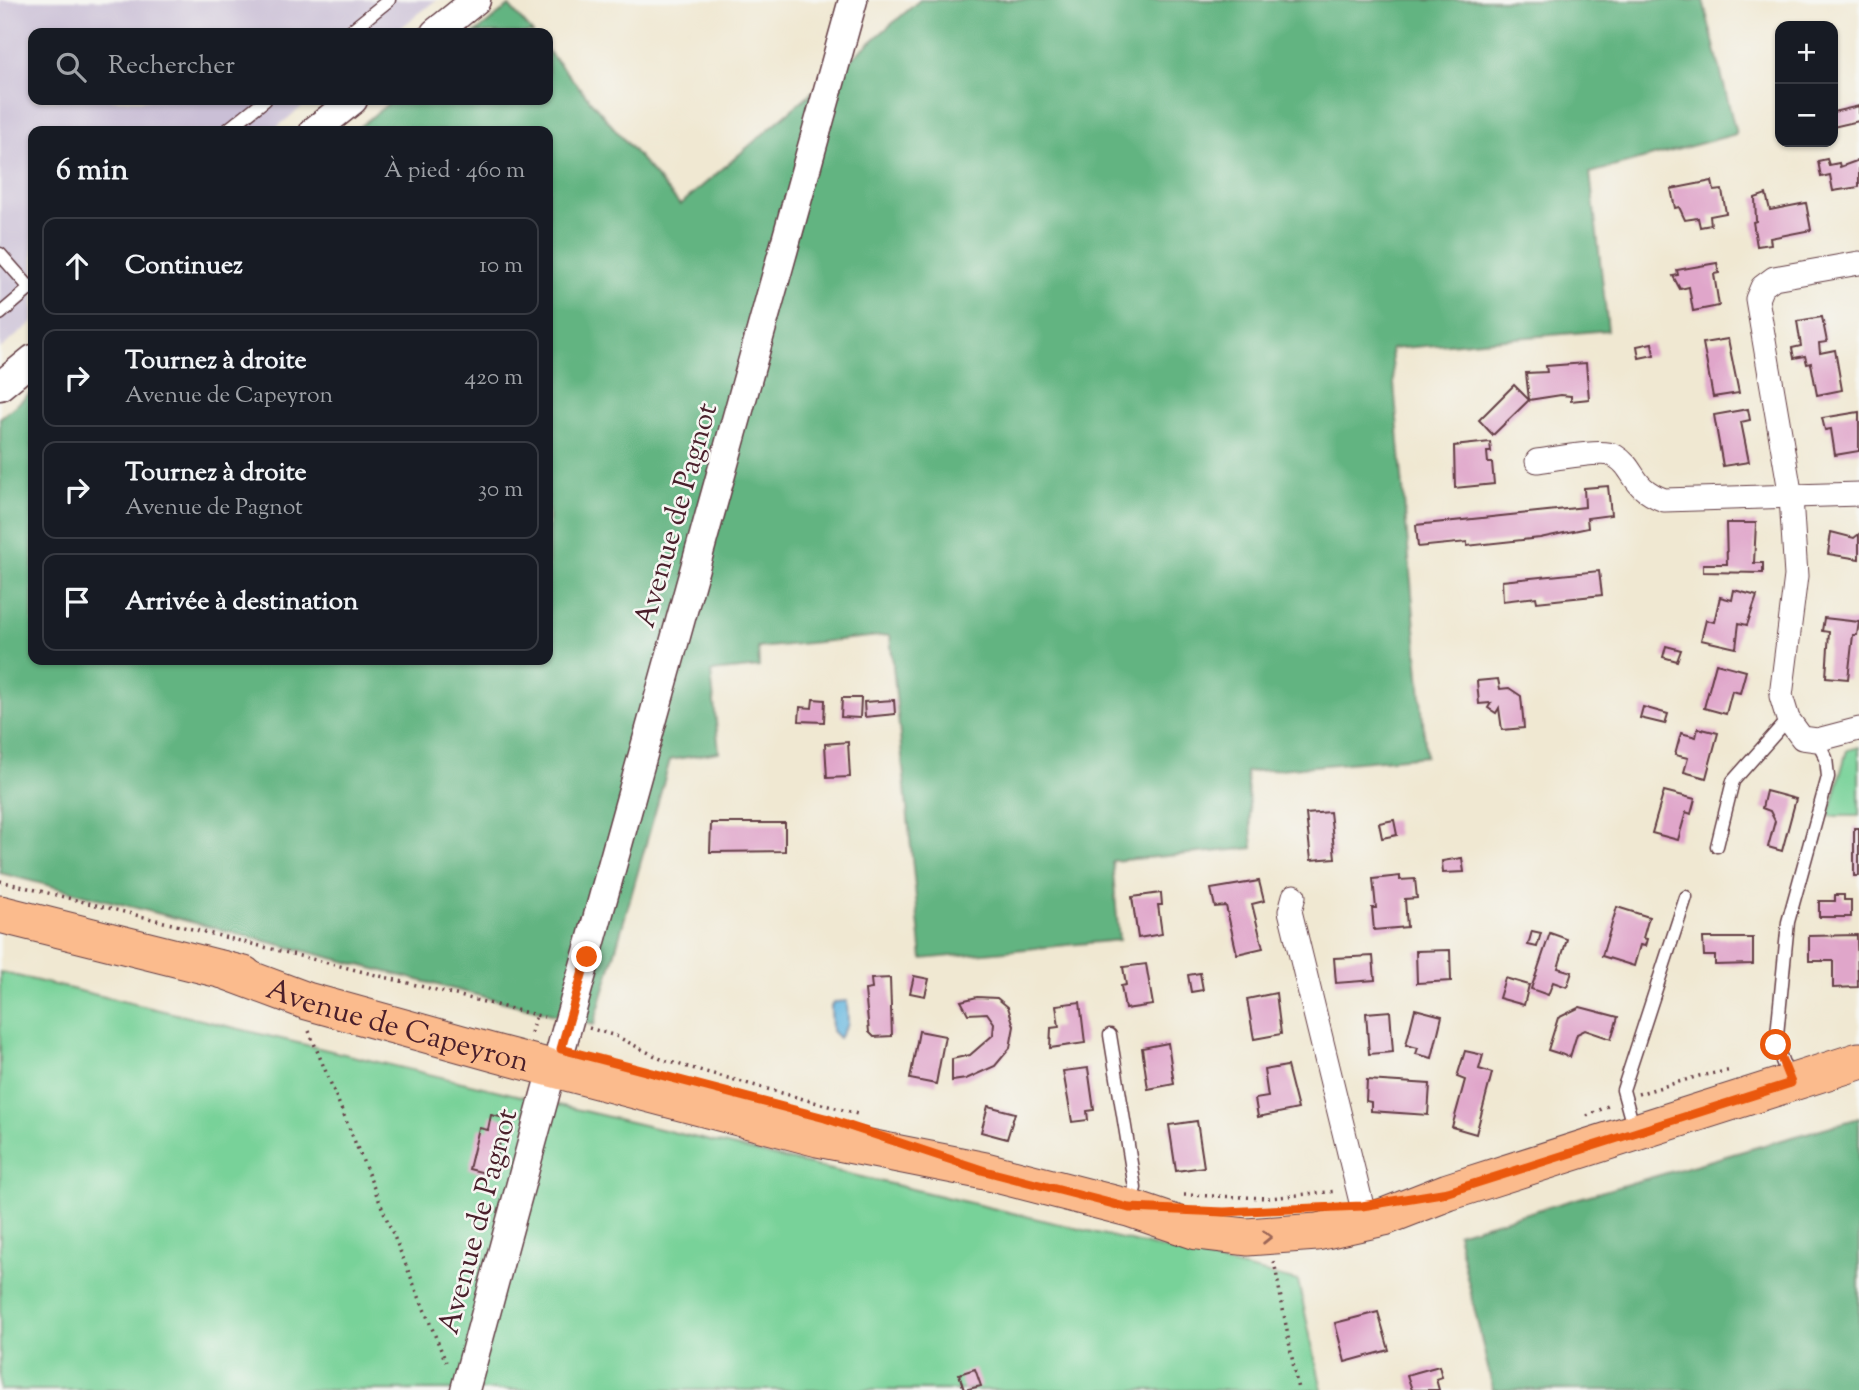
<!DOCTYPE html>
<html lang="fr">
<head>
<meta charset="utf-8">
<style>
  :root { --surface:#171b24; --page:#20242c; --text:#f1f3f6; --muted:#9ea1a6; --line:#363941 }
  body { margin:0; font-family:"Sorts Mill Goudy",serif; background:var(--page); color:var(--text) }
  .controls { position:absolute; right:21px; top:21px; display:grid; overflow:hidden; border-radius:14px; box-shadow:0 2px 5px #0004 }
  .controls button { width:63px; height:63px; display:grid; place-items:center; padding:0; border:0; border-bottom:2px solid var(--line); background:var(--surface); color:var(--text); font:35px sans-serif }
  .stop { position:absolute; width:21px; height:21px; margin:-16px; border:5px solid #ea580c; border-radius:50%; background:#fff }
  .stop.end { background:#ea580c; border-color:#fff; box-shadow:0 2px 7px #0008 }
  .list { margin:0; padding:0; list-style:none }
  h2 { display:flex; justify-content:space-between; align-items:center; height:91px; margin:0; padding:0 28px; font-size:30px }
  h2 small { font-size:23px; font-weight:400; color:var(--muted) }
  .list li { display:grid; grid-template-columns:46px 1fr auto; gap:21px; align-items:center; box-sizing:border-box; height:98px; margin:0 14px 14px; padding:0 14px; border:2px solid var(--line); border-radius:14px }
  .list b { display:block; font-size:26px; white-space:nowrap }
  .list p { margin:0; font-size:23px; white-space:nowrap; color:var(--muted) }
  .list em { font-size:23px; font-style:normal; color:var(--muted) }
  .icon { flex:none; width:38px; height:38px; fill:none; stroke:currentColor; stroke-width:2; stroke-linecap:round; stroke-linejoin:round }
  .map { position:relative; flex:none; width:1859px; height:1390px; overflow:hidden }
  .search { position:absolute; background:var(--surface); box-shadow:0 2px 5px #0004; left:28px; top:28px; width:525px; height:77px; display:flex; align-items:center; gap:18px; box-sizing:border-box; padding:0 24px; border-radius:14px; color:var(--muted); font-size:26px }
  .panel { position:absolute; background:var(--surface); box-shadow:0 2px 5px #0004; left:28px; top:126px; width:525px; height:539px; border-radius:14px }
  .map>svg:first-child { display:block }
  .industrial { fill:#cabfd6 }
  .green { fill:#78d299; stroke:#617862; stroke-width:2 }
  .forest { fill:#62b481; stroke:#566a56; stroke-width:2 }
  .water { fill:#63b6df; stroke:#566a85; stroke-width:2 }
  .building { fill:#e0a6ca }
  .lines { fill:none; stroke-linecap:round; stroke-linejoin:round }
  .service-casing { stroke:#633d44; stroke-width:15 }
  .minor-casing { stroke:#633d44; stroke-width:25 }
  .tertiary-casing { stroke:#633d44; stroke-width:31 }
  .primary-casing { stroke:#633d44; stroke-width:39 }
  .path { stroke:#633d44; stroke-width:3.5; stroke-dasharray:2 5; stroke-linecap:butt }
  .service { stroke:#fff; stroke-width:12 }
  .minor { stroke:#fff; stroke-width:23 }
  .tertiary { stroke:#fff; stroke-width:28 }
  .primary { stroke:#fbbb8d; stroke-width:37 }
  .oneway { stroke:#9a6557 }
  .route { stroke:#ea580c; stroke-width:9 }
  .labels { text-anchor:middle; stroke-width:5; stroke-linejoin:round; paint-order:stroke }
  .street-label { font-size:30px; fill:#4a1f2b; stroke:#f6f6f2 }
</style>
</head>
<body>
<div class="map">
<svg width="1859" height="1390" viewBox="0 0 1859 1390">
  <rect width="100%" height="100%" fill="#f6f6f2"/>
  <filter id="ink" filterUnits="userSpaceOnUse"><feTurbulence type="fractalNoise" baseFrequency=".0143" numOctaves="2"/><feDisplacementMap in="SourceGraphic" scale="14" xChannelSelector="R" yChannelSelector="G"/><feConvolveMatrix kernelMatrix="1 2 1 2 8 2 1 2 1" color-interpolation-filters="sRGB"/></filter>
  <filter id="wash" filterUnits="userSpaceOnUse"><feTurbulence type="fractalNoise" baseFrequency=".00686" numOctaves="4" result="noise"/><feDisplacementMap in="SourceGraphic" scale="28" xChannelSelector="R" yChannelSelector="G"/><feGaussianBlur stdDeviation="1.57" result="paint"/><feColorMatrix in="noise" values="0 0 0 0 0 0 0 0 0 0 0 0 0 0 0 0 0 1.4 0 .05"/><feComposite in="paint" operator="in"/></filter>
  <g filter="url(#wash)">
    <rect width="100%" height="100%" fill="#f0e8d2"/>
    <!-- industrial -->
    <polygon class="industrial" points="0,0 436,0 394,33 33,33 33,100 311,100 272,131 33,131 33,322 0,349"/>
    <!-- green -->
    <g class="green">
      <polygon points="1859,747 1859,816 1829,816 1847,750"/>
      <polygon points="0,972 1298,1281 1322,1390 0,1390"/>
    </g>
    <!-- forest -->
    <g class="forest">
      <polygon points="920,0 1703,0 1736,134 1590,173 1608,330 1391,349 1426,756 1246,772 1253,848 1112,861 1119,940 922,959 890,635 758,648 759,667 711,672 719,752 670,760 594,1025 0,873 0,418 33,391 33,660 548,660 548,131 354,131 393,100 548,100 548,51 680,205"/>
      <polygon points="509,6 533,33 475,33"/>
      <polygon points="1859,1118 1859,1390 1493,1390 1457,1233"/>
    </g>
    <!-- water -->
    <polygon class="water" points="847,1001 848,1024 839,1038 832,1031 831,1006 835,1002"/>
    <g id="blocks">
      <!-- building -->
      <g class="building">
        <polygon points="1859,106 1859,121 1833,127 1833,112"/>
        <polygon points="1827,159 1829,165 1839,163 1840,167 1859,160 1859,187 1833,191 1830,175 1821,177 1818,161"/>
        <polygon points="1712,181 1714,191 1722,190 1726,213 1710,216 1711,225 1700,227 1698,218 1685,220 1679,207 1675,208 1671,189"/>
        <polygon points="1766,194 1770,210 1806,203 1811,230 1770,238 1771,244 1757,246 1753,222 1756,221 1755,198"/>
        <polygon points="1717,263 1719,273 1714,274 1719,306 1693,311 1689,287 1680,289 1673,276 1678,275 1677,270"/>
        <polygon points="1822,317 1827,342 1819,343 1820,353 1835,350 1842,390 1817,395 1811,363 1807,364 1805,356 1794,358 1792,348 1801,346 1797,321"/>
        <polygon points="1728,339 1739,393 1713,397 1703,343"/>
        <polygon points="1652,343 1654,355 1639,358 1637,346"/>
        <polygon points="1586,363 1589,399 1571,401 1571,396 1561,395 1529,400 1493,435 1479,420 1514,385 1529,400 1526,373 1547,372 1546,366"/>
        <polygon points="1748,409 1750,420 1741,422 1749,462 1723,466 1714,415"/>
        <polygon points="1859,412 1859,451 1835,455 1831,429 1825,430 1822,418"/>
        <polygon points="1490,442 1491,452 1487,452 1488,463 1492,463 1494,484 1455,488 1454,446"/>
        <polygon points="1608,486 1611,515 1587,518 1588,528 1540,538 1467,546 1467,542 1418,547 1416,525 1585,507 1584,488"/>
        <polygon points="1726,523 1756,523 1754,563 1763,563 1763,573 1703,572 1703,564 1727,564"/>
        <polygon points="1831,532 1854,538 1859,534 1859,559 1828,554"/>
        <polygon points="1599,571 1602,595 1537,602 1536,597 1503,601 1502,581"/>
        <polygon points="1734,590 1757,596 1747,625 1739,623 1736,648 1701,640 1706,620 1714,622 1720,597 1732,600"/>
        <polygon points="1824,618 1859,622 1857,635 1853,635 1848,679 1826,677 1829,632 1822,631"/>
        <polygon points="1666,646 1681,650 1677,661 1663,657"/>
        <polygon points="1716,663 1746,671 1740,693 1732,691 1726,714 1704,708"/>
        <polygon points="1498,679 1500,689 1509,688 1521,696 1524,728 1502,730 1499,708 1496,713 1488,708 1491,703 1479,704 1477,681"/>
        <polygon points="842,698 861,698 860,718 841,717"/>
        <polygon points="813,699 825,700 824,722 799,721 800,707 812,708"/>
        <polygon points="894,700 895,714 865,717 864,702"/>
        <polygon points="1643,707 1668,714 1665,724 1640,718"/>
        <polygon points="1698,728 1718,733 1706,778 1684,772 1688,758 1675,755 1681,733 1696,737"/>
        <polygon points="848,742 850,777 827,778 825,744"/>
        <polygon points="1664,791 1695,799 1691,814 1686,812 1678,840 1652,833"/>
        <polygon points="1766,791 1796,799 1782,851 1768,847 1775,821 1770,811 1762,808"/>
        <polygon points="1330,812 1335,858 1311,860 1306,814"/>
        <polygon points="1394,820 1397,835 1382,838 1379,823"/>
        <polygon points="711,823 785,823 785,851 710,852"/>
        <rect x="1854" y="828" width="5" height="48"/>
        <polygon points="1462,858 1464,872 1443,873 1442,861"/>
        <polygon points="1400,876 1400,880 1415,879 1417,898 1405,899 1407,927 1374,930 1372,908 1376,908 1373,879"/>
        <polygon points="1259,881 1264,901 1252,904 1263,948 1237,954 1226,906 1215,907 1211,889"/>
        <polygon points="1161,893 1162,905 1158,905 1162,934 1138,938 1132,897"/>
        <polygon points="1835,895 1844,895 1844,900 1851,900 1851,917 1819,917 1819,901 1835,901"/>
        <polygon points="1617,907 1649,917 1643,938 1647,939 1645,946 1640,945 1634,966 1602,956"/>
        <polygon points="1532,931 1541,933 1537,947 1528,945"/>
        <polygon points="1550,933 1567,939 1558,968 1572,972 1567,987 1553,982 1548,995 1531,989"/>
        <polygon points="1857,935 1858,987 1833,988 1833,961 1809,961 1809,936"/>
        <polygon points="1703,938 1753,938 1753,964 1715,965 1715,956 1704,956"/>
        <polygon points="1450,950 1451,981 1417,983 1416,951"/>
        <polygon points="1373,956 1375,980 1336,983 1334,958"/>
        <polygon points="1146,964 1153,1005 1125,1009 1121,986 1126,985 1123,967"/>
        <polygon points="1200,973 1203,990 1191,992 1188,975"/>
        <polygon points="914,976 929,979 925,996 910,993"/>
        <polygon points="890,978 892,1036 874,1037 869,1032 865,990 872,989 871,979"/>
        <polygon points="1505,978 1529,985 1524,1005 1499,998"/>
        <polygon points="1276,993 1281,1034 1254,1039 1247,999"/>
        <polygon points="977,997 997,998 1008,1007 1014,1026 1010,1048 995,1066 966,1079 952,1081 952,1059 970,1055 993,1035 994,1023 987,1013 968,1014 961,1001"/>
        <polygon points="1080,1002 1085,1043 1050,1048 1051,1028 1059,1027 1056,1005"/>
        <polygon points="1580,1007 1618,1017 1611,1039 1585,1030 1577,1034 1570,1057 1548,1050 1558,1018"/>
        <polygon points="1415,1009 1442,1016 1432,1058 1416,1054 1418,1048 1406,1045"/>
        <polygon points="1390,1011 1393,1052 1369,1054 1366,1013"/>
        <polygon points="919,1031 945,1036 936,1084 910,1079"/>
        <polygon points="1168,1043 1174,1084 1148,1089 1142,1048"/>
        <polygon points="1465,1051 1483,1055 1479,1069 1492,1073 1476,1134 1452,1127 1465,1080 1457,1077"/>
        <polygon points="1287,1066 1298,1109 1258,1117 1255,1099 1268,1097 1264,1070"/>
        <polygon points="1088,1068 1094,1110 1087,1111 1088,1120 1072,1122 1063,1071"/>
        <polygon points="1367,1080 1430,1084 1428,1115 1371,1111 1371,1102 1366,1101"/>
        <polygon points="988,1106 1015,1113 1007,1139 981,1132"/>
        <polygon points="491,1115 505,1118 493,1175 469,1169 479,1128 488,1130"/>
        <polygon points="1197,1121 1204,1167 1176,1171 1169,1125"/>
        <polygon points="1378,1312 1389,1350 1345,1362 1335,1323"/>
        <polygon points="1439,1366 1442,1377 1436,1379 1439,1390 1412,1390 1407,1375"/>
        <polygon points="975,1369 981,1386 964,1390 959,1374"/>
      </g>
    </g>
  </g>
  <g filter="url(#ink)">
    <use href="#blocks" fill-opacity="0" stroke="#633d44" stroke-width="2"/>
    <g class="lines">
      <defs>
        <g id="service">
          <polyline points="348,33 389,0"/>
          <polyline points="226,131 265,100"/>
          <polyline points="0,254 30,288"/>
          <polyline points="0,314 33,286"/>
          <polyline points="1717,846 1733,781 1788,719"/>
          <polyline points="1110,1035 1135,1188 1129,1207"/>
          <polyline points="1789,1079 1776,1045 1788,922 1828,777 1826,758 1817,740"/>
          <polyline points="1634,1130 1623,1090 1686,897"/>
        </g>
        <g id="minor">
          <polyline points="1859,263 1774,278 1762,287 1757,299 1791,497 1796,576 1781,696 1788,719 1802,738 1817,740 1859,729"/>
          <path d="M1537,461C1553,459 1603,449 1615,456C1637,469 1629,487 1664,500L1859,494"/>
          <polyline points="1294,896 1290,911 1362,1206"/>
        </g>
        <g id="tertiary">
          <polyline points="435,33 476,0"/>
          <polyline points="314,131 353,100"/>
          <polyline points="0,386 33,359"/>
          <polyline points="561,1049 853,0"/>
          <polyline points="465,1390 552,1069"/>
        </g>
        <g id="primary">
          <polyline points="0,914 244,975"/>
          <path id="s1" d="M221,969L307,1001L498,1054L818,1138L985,1171L1129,1208L1197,1231L1247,1237L1317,1232L1384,1217L1448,1192L1859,1061"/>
        </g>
      </defs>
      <!-- service casing -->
      <use href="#service" class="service-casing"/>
      <!-- minor casing -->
      <use href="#minor" class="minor-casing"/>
      <!-- tertiary casing -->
      <use href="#tertiary" class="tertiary-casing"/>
      <!-- primary casing -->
      <use href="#primary" class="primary-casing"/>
      <!-- path -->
      <g class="path">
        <polyline points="0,881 544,1017"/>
        <polyline points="589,1028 616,1036 663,1060 861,1115"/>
        <polyline points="309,1031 446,1362"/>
        <polyline points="531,1033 536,1015"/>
        <polyline points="1638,1094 1699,1076 1732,1070"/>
        <polyline points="1587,1116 1612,1104"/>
        <polyline points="1184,1195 1269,1198 1337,1191"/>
        <polyline points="1274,1261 1298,1390"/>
      </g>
      <!-- service -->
      <use href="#service" class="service"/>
      <!-- minor -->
      <use href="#minor" class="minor"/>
      <!-- tertiary -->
      <use href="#tertiary" class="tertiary"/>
      <!-- primary -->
      <use href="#primary" class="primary"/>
    </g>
    <!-- one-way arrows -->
    <defs><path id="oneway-chevron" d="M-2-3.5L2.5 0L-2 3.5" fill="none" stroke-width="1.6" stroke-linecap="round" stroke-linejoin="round" transform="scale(1.75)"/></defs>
    <use class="oneway" href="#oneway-chevron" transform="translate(1267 1237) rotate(-1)"/>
  </g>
  <g class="lines" filter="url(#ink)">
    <!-- route -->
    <polyline class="route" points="587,957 561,1049 825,1118 985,1171 1129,1208 1224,1212 1362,1206 1448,1192 1791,1083 1776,1045"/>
  </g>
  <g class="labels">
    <!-- street labels -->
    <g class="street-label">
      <text transform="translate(675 515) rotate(-74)" y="10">Avenue de Pagnot</text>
      <text dy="10" stroke="none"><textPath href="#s1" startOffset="186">Avenue de Capeyron</textPath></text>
      <text transform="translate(477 1221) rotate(-75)" y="10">Avenue de Pagnot</text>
    </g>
  </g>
</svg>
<div class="controls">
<button>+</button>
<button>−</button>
</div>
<div class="stop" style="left:1776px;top:1045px"></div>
<div class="stop end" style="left:587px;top:957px"></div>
<div class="search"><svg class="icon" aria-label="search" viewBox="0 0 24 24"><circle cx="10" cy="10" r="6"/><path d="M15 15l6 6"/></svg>Rechercher</div>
<section class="panel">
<h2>6 min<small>À pied · 460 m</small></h2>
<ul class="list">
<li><svg class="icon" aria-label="ahead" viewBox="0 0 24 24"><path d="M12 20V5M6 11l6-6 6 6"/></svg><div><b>Continuez</b></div><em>10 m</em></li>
<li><svg class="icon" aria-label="right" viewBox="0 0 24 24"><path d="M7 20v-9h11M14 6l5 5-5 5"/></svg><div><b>Tournez à droite</b><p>Avenue de Capeyron</p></div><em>420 m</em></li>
<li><svg class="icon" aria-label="right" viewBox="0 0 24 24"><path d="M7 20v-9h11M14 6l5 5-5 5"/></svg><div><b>Tournez à droite</b><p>Avenue de Pagnot</p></div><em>30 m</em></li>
<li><svg class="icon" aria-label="arrive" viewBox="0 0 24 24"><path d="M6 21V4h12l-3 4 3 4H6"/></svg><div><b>Arrivée à destination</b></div></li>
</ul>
</section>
</div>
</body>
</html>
